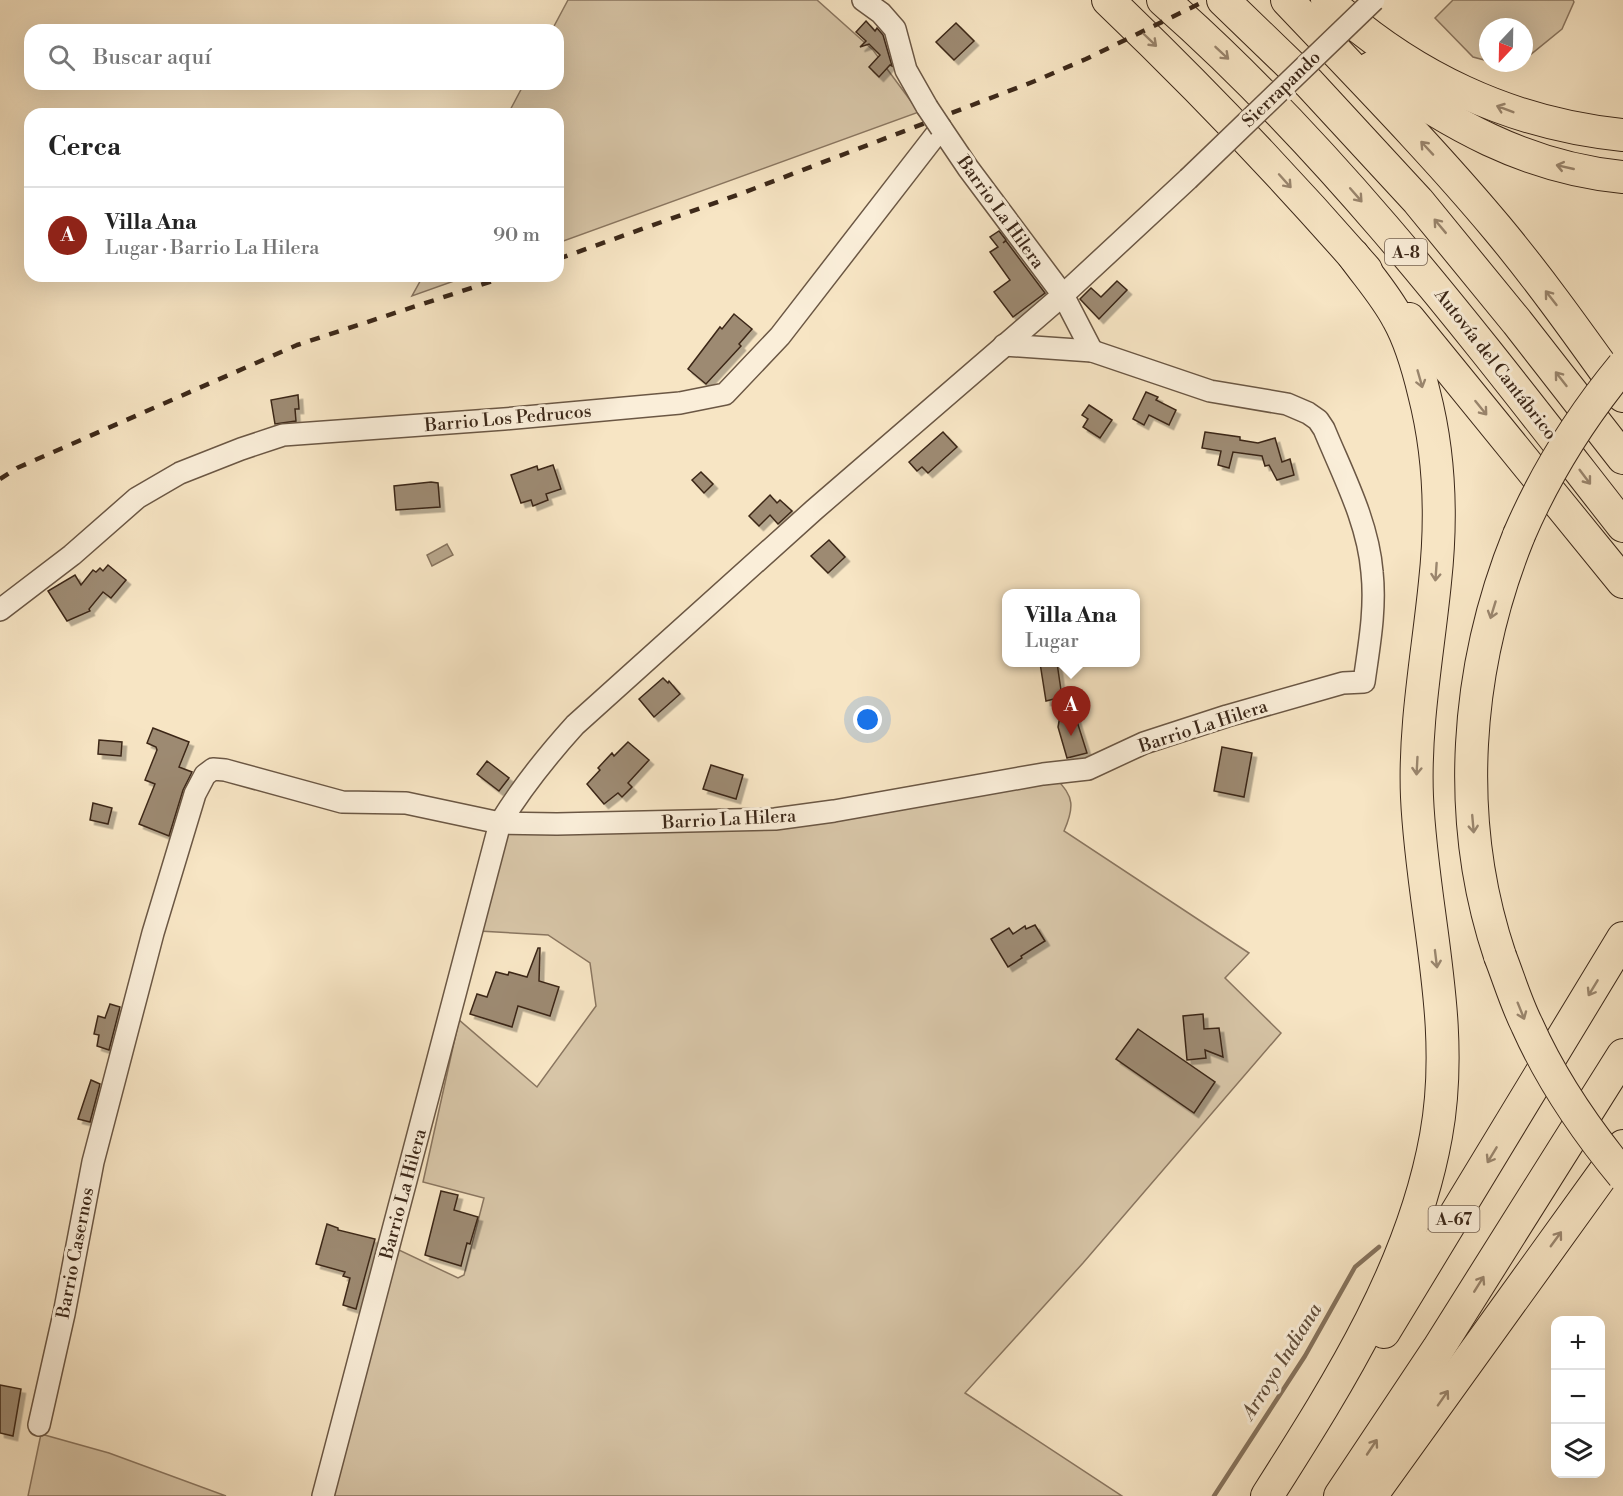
<!DOCTYPE html>
<html lang="es">
<head>
<meta charset="utf-8">
<style>
  :root { --surface:#fff; --page:#f2f2f2; --text:#222; --muted:#767676; --line:#e0e0e0; --accent:#8f2418 }
  body { margin:0; font-family:"Libre Bodoni",serif; background:var(--page); color:var(--text) }
  .controls { position:absolute; right:18px; bottom:18px; display:grid; overflow:hidden; border-radius:12px; box-shadow:0 6px 24px #0002 }
  .controls button { width:54px; height:54px; display:grid; place-items:center; padding:0; border:0; border-bottom:2px solid var(--line); background:var(--surface); color:var(--text); font:30px sans-serif }
  .compass { position:absolute; left:1479px; top:18px; width:54px; height:54px; border-radius:50%; background:var(--surface); box-shadow:0 6px 24px #0002; rotate:202deg }
  .you { position:absolute; left:868px; top:720px; width:21px; height:21px; margin:-15px; border:4px solid #fff; border-radius:50%; background:#1a73e8; box-shadow:0 0 0 9px #1a73e833 }
  .badge { display:grid; place-items:center; width:39px; height:39px; border-radius:50%; background:var(--accent); color:#fff; font-size:20px; font-weight:700 }
  .pin { position:absolute; translate:-50% -50px; filter:drop-shadow(0 2px 3px #0008) }
  .pin::after { content:''; position:absolute; top:32px; width:21px; height:18px; background:inherit; clip-path:polygon(0 0,100% 0,50% 100%) }
  .popup { position:absolute; left:1002px; top:589px; width:138px; height:78px; box-sizing:border-box; display:grid; place-content:center; border-radius:12px; background:var(--surface); filter:drop-shadow(0 2px 4px #0005); font-size:20px; white-space:nowrap; color:var(--muted) }
  .popup b { font-size:22px; color:var(--text) }
  .popup::after { content:''; position:absolute; left:50%; top:100%; margin-left:-12px; border:12px solid transparent; border-top-color:var(--surface) }
  .list { margin:0; padding:0; list-style:none }
  h2 { display:flex; justify-content:space-between; align-items:center; height:78px; margin:0; padding:0 24px; font-size:26px }
  h2 small { font-size:20px; font-weight:400; color:var(--muted) }
  .list li { display:grid; grid-template-columns:39px 1fr auto; gap:18px; align-items:center; box-sizing:border-box; height:96px; padding:0 24px; border-top:2px solid var(--line) }
  .list b { display:block; font-size:22px; white-space:nowrap }
  .list p { margin:0; font-size:20px; white-space:nowrap; color:var(--muted) }
  .list em { font-size:20px; font-style:normal; color:var(--muted) }
  .icon { flex:none; width:33px; height:33px; fill:none; stroke:currentColor; stroke-width:2; stroke-linecap:round; stroke-linejoin:round }
  .map { position:relative; flex:none; width:1623px; height:1496px; overflow:hidden }
  .search { position:absolute; background:var(--surface); box-shadow:0 6px 24px #0002; left:24px; top:24px; width:540px; height:66px; display:flex; align-items:center; gap:15px; box-sizing:border-box; padding:0 21px; border-radius:18px; color:var(--muted); font-size:22px }
  .panel { position:absolute; background:var(--surface); box-shadow:0 6px 24px #0002; left:24px; top:108px; width:540px; height:174px; border-radius:18px }
  .map>svg:first-child { display:block }
  .green { fill:#d7c5a7; stroke:#8a7660; stroke-width:1.5 }
  .water { fill:#b7a58a; stroke:#86735d; stroke-width:1.5 }
  .lines { fill:none; stroke-linecap:round; stroke-linejoin:round }
  .stream { stroke:#86735d; stroke-width:4.5 }
  .building { fill:#9d8a72; stroke:#3c2819; stroke-width:1.5; filter:url(#shadow) }
  .minor-casing { stroke:#6b5744; stroke-width:24 }
  .highway-casing { stroke:#3c2819; stroke-width:34 }
  .minor { stroke:#faeed9; stroke-width:21 }
  .highway { stroke:#f7e5c4; stroke-width:32 }
  .rail { stroke:#3c2819; stroke-width:4.5; stroke-dasharray:10 10; stroke-linecap:butt }
  .minor-bridge-casing { stroke:#6b5744; stroke-width:24; stroke-linecap:butt }
  .highway-bridge-casing { stroke:#3c2819; stroke-width:34; stroke-linecap:butt }
  .minor-bridge { stroke:#faeed9; stroke-width:21 }
  .highway-bridge { stroke:#f7e5c4; stroke-width:32 }
  .oneway { stroke:#9a866e }
  .labels { text-anchor:middle; stroke-width:6; stroke-linejoin:round; paint-order:stroke }
  .shield { fill:#faeed9; stroke:#756353; stroke-width:1.5 }
  .shield-label { font-size:16px; font-weight:bold; fill:#3c2819 }
  .street-label { font-size:18px; fill:#3c2819; stroke:#faeed9 }
  .water-label { font-size:20px; font-style:italic; fill:#614e3b; stroke:#faeed9 }
</style>
</head>
<body>
<div class="map">
<svg width="1623" height="1496" viewBox="0 0 1623 1496">
  <defs>
    <filter id="shadow"><feDropShadow dx="4.5" dy="4.5" stdDeviation="0" flood-color="#0004"/></filter>
  </defs>
  <rect width="100%" height="100%" fill="#f7e5c4"/>
  <filter id="stains"><feTurbulence type="fractalNoise" baseFrequency=".00333" numOctaves="4"/><feColorMatrix values="0 0 0 0 .2 0 0 0 0 .09 0 0 0 0 .02 0 0 0 .5 -.17"/></filter>
  <radialGradient id="worn" r=".72"><stop offset=".6" stop-color="#630" stop-opacity="0"/><stop offset="1" stop-color="#630" stop-opacity=".3"/></radialGradient>
  <!-- green -->
  <g class="green">
    <polygon points="568,0 817,0 873,50 919,112 558,243 558,114 508,114 524,84 558,84 558,30 552,30"/>
    <polygon points="1453,0 1573,0 1574,2 1562,29 1524,60 1524,27 1488,27 1488,61 1473,57 1435,18"/>
    <polygon points="423,276 468,276 412,296"/>
    <path d="M1055,778C1075,796 1074,808 1064,831L1249,953L1225,978L1281,1033L1083,1263L965,1393L1122,1496H331L397,1249L458,1278L464,1275L484,1198L423,1182L459,1020L537,1087L596,1006L590,963L548,935L479,931L505,833L768,823Z"/>
    <polygon points="41,1434 109,1453 226,1496 28,1496"/>
  </g>
  <!-- water -->
  <polygon class="water" points="447,544 453,555 432,566 427,555"/>
  <g class="lines">
    <!-- stream -->
    <polyline class="stream" points="1214,1496 1305,1356 1355,1267 1379,1247"/>
  </g>
  <!-- building -->
  <g class="building">
    <polygon points="866,21 875,31 877,28 883,35 892,66 890,65 879,77 869,67 880,55 869,44 860,47 866,41 856,32"/>
    <polygon points="956,23 974,41 954,60 936,42"/>
    <polygon points="999,231 1006,240 1003,243 1006,241 1045,293 1013,317 994,292 1010,280 990,252 998,247 990,237"/>
    <polygon points="1117,281 1127,290 1099,319 1080,299 1091,288 1101,297"/>
    <polygon points="734,314 752,329 739,344 741,346 706,384 688,369 720,327 722,329"/>
    <polygon points="1146,392 1158,397 1156,400 1176,410 1169,425 1149,415 1144,425 1133,419"/>
    <polygon points="298,395 299,409 295,409 296,421 275,424 271,400"/>
    <polygon points="1089,405 1112,420 1100,438 1083,427 1088,419 1082,415"/>
    <polygon points="943,432 957,447 928,473 922,467 917,471 909,462"/>
    <polygon points="1205,432 1240,437 1240,440 1258,443 1275,438 1282,462 1290,459 1294,475 1277,480 1269,465 1265,466 1262,456 1233,452 1229,468 1218,465 1221,451 1202,448"/>
    <polygon points="553,465 561,489 546,494 548,500 533,506 531,500 521,503 511,475 537,466 538,470"/>
    <polygon points="701,472 713,484 704,493 692,480"/>
    <polygon points="431,482 438,483 440,507 396,510 394,486"/>
    <polygon points="770,495 777,503 780,500 792,511 778,524 770,515 759,526 749,516"/>
    <polygon points="829,540 845,557 828,573 811,556"/>
    <polygon points="108,565 126,580 111,598 103,592 89,609 90,611 67,621 48,591 75,575 81,585 93,570 96,572 100,568 103,571"/>
    <polygon points="1040,663 1057,663 1062,697 1046,701"/>
    <polygon points="663,678 668,683 669,681 680,694 654,717 639,699"/>
    <polygon points="1075,715 1087,753 1067,758 1058,727 1060,716"/>
    <polygon points="153,728 189,742 179,767 192,772 183,790 169,836 139,824 155,784 145,780 157,750 156,747 147,743"/>
    <polygon points="99,740 122,742 121,756 98,754"/>
    <polygon points="628,742 649,760 628,783 632,787 622,797 618,793 604,804 587,784 600,770 598,768 612,753 614,756"/>
    <polygon points="1222,747 1252,753 1244,797 1214,791"/>
    <polygon points="487,761 509,778 499,791 477,774"/>
    <polygon points="711,765 743,775 736,799 703,789"/>
    <polygon points="93,803 112,808 108,824 90,820"/>
    <polygon points="1035,925 1045,941 1021,956 1022,958 1008,967 991,939 1009,928 1013,934 1025,926 1026,929"/>
    <polygon points="538,948 540,948 539,981 559,987 550,1016 518,1006 512,1027 470,1014 477,994 487,997 496,972 508,975 509,972 527,977"/>
    <polygon points="110,1004 120,1007 109,1050 97,1046 99,1035 94,1034 98,1016 105,1018"/>
    <polygon points="1203,1014 1204,1029 1219,1028 1223,1057 1205,1050 1206,1058 1187,1060 1183,1016"/>
    <polygon points="1138,1029 1215,1082 1194,1113 1116,1059"/>
    <polygon points="91,1080 100,1084 90,1122 78,1119"/>
    <polygon points="441,1191 458,1195 454,1210 478,1217 470,1244 467,1243 461,1266 425,1255"/>
    <polygon points="327,1224 338,1228 338,1230 375,1239 356,1309 343,1305 350,1278 343,1276 345,1272 316,1264"/>
    <polygon points="0,1385 21,1389 13,1436 0,1433"/>
  </g>
  <g class="lines">
    <defs>
      <g id="minor">
        <polyline points="863,0 881,13 895,29 906,70 927,107"/>
        <polyline points="0,610 72,555 137,498 180,473 241,449 283,435 504,419 680,403 725,394 780,336 941,128 968,168 1063,295 1092,351"/>
        <path d="M39,1425L64,1314L93,1162L153,933L195,794L205,775L213,769L225,770L342,802L406,803L500,823L557,824L775,819L834,811L1043,774L1088,769L1144,743L1227,716L1343,683L1364,682C1369,646 1376,609 1372,572C1368,522 1343,475 1324,429L1318,420L1308,413L1287,404L1210,391L1092,351L1004,345"/>
        <path d="M323,1496L500,823C522,787 547,756 575,725L814,510L1063,295L1188,179"/>
      </g>
      <g id="highway">
        <path d="M1108,0C1198,86 1284,176 1366,270"/>
        <path d="M1163,0C1339,155 1479,342 1623,526"/>
        <polyline points="1223,0 1309,83 1418,201 1517,322 1623,458"/>
        <path d="M1287,0C1358,75 1431,149 1497,228C1542,282 1582,339 1623,396"/>
        <path d="M1327,0C1410,76 1510,124 1623,135"/>
        <path d="M1371,68C1448,123 1526,168 1623,177"/>
        <polyline points="1409,319 1623,582"/>
        <path d="M1500,956C1454,819 1465,668 1519,535"/>
        <polyline points="1384,1332 1623,938"/>
        <path d="M1267,1496C1338,1384 1412,1269 1436,1136C1457,1021 1422,912 1417,797C1414,725 1428,653 1435,582C1442,518 1440,455 1424,393C1418,368 1411,342 1398,319C1386,296 1368,276 1353,255"/>
        <polyline points="1340,1496 1438,1349 1623,1055"/>
        <polyline points="1371,1496 1623,1146"/>
      </g>
    </defs>
    <!-- minor casing -->
    <use href="#minor" class="minor-casing"/>
    <!-- highway casing -->
    <use href="#highway" class="highway-casing"/>
    <!-- minor -->
    <use href="#minor" class="minor"/>
    <!-- highway -->
    <use href="#highway" class="highway"/>
    <!-- rail -->
    <g class="rail">
      <polyline points="558,259 740,194 1035,81 1086,59 1207,0"/>
      <polyline points="0,479 17,468 297,345 508,276"/>
    </g>
    <defs>
      <g id="minor-bridge">
        <polyline points="927,107 941,128"/>
        <polyline points="1188,179 1374,0"/>
      </g>
      <g id="highway-bridge">
        <path d="M1519,535C1546,472 1580,418 1623,366"/>
        <path d="M1500,956C1509,979 1516,1003 1527,1025C1551,1079 1585,1129 1623,1175"/>
      </g>
    </defs>
    <!-- minor-bridge casing -->
    <use href="#minor-bridge" class="minor-bridge-casing"/>
    <!-- highway-bridge casing -->
    <use href="#highway-bridge" class="highway-bridge-casing"/>
    <!-- minor-bridge -->
    <use href="#minor-bridge" class="minor-bridge"/>
    <!-- highway-bridge -->
    <use href="#highway-bridge" class="highway-bridge"/>
  </g>
  <!-- one-way arrows -->
  <defs><path id="oneway-shaft" d="M-6 0H5M1.5-3L5.5 0L1.5 3" fill="none" stroke-width="1.6" stroke-linecap="round" stroke-linejoin="round" transform="scale(1.5)"/></defs>
  <g class="oneway">
    <use href="#oneway-shaft" transform="translate(1150 40) rotate(44)"/>
    <use href="#oneway-shaft" transform="translate(1222 53) rotate(43)"/>
    <use href="#oneway-shaft" transform="translate(1505 109) rotate(-159)"/>
    <use href="#oneway-shaft" transform="translate(1427 148) rotate(-133)"/>
    <use href="#oneway-shaft" transform="translate(1565 167) rotate(-167)"/>
    <use href="#oneway-shaft" transform="translate(1285 181) rotate(48)"/>
    <use href="#oneway-shaft" transform="translate(1356 195) rotate(49)"/>
    <use href="#oneway-shaft" transform="translate(1440 226) rotate(-130)"/>
    <use href="#oneway-shaft" transform="translate(1551 298) rotate(-128)"/>
    <use href="#oneway-shaft" transform="translate(1420 379) rotate(74)"/>
    <use href="#oneway-shaft" transform="translate(1561 379) rotate(-128)"/>
    <use href="#oneway-shaft" transform="translate(1481 408) rotate(51)"/>
    <use href="#oneway-shaft" transform="translate(1585 477) rotate(53)"/>
    <use href="#oneway-shaft" transform="translate(1436 572) rotate(94)"/>
    <use href="#oneway-shaft" transform="translate(1493 610) rotate(107)"/>
    <use href="#oneway-shaft" transform="translate(1417 766) rotate(93)"/>
    <use href="#oneway-shaft" transform="translate(1473 824) rotate(85)"/>
    <use href="#oneway-shaft" transform="translate(1436 959) rotate(83)"/>
    <use href="#oneway-shaft" transform="translate(1593 988) rotate(121)"/>
    <use href="#oneway-shaft" transform="translate(1521 1011) rotate(68)"/>
    <use href="#oneway-shaft" transform="translate(1492 1155) rotate(121)"/>
    <use href="#oneway-shaft" transform="translate(1556 1239) rotate(-54)"/>
    <use href="#oneway-shaft" transform="translate(1479 1284) rotate(-58)"/>
    <use href="#oneway-shaft" transform="translate(1443 1398) rotate(-55)"/>
    <use href="#oneway-shaft" transform="translate(1372 1447) rotate(-56)"/>
  </g>
  <g class="labels">
    <!-- shield labels -->
    <g class="shield">
      <rect x="1385" y="239" width="42" height="26" rx="4.5"/>
      <rect x="1428.5" y="1206" width="51" height="26" rx="4.5"/>
    </g>
    <g class="shield-label">
      <text x="1406" y="258">A-8</text>
      <text x="1454" y="1225">A-67</text>
    </g>
    <!-- street labels -->
    <g class="street-label">
      <text transform="translate(1281 89) rotate(-44)" y="6">Sierrapando</text>
      <text transform="translate(1001 212) rotate(54)" y="6">Barrio La Hilera</text>
      <text transform="translate(1496 364) rotate(52)" y="6">Autovía del Cantábrico</text>
      <text transform="translate(508 418) rotate(-5)" y="6">Barrio Los Pedrucos</text>
      <text transform="translate(1203 726) rotate(-18)" y="6">Barrio La Hilera</text>
      <text transform="translate(729 819) rotate(-3)" y="6">Barrio La Hilera</text>
      <text transform="translate(403 1194) rotate(-75)" y="6">Barrio La Hilera</text>
      <text transform="translate(75 1253) rotate(-79)" y="6">Barrio Casernos</text>
    </g>
    <!-- water labels -->
    <g class="water-label">
      <text transform="translate(1281 1361) rotate(-58)" y="7">Arroyo Indiana</text>
    </g>
  </g>
  <rect width="100%" height="100%" filter="url(#stains)"/>
  <rect width="100%" height="100%" fill="url(#worn)"/>
</svg>
<div class="controls">
<button>+</button>
<button>−</button>
<button><svg class="icon" aria-label="layers" viewBox="0 0 24 24"><path d="M12 4l9 5-9 5-9-5zM3 14l9 5 9-5"/></svg></button>
</div>
<svg class="compass" viewBox="-18 -18 36 36"><path d="M0-13l5 13h-10z" fill="#e53935"/><path d="M0 13l5-13h-10z" fill="#767676"/></svg>
<div class="you"></div>
<div class="pin badge" style="left:1071px;top:736px">A</div>
<div class="popup"><b>Villa Ana</b>Lugar</div>
<div class="search"><svg class="icon" aria-label="search" viewBox="0 0 24 24"><circle cx="10" cy="10" r="6"/><path d="M15 15l6 6"/></svg>Buscar aquí</div>
<section class="panel">
<h2>Cerca<small></small></h2>
<ul class="list">
<li><span class="badge">A</span><div><b>Villa Ana</b><p>Lugar · Barrio La Hilera</p></div><em>90 m</em></li>
</ul>
</section>
</div>
</body>
</html>
